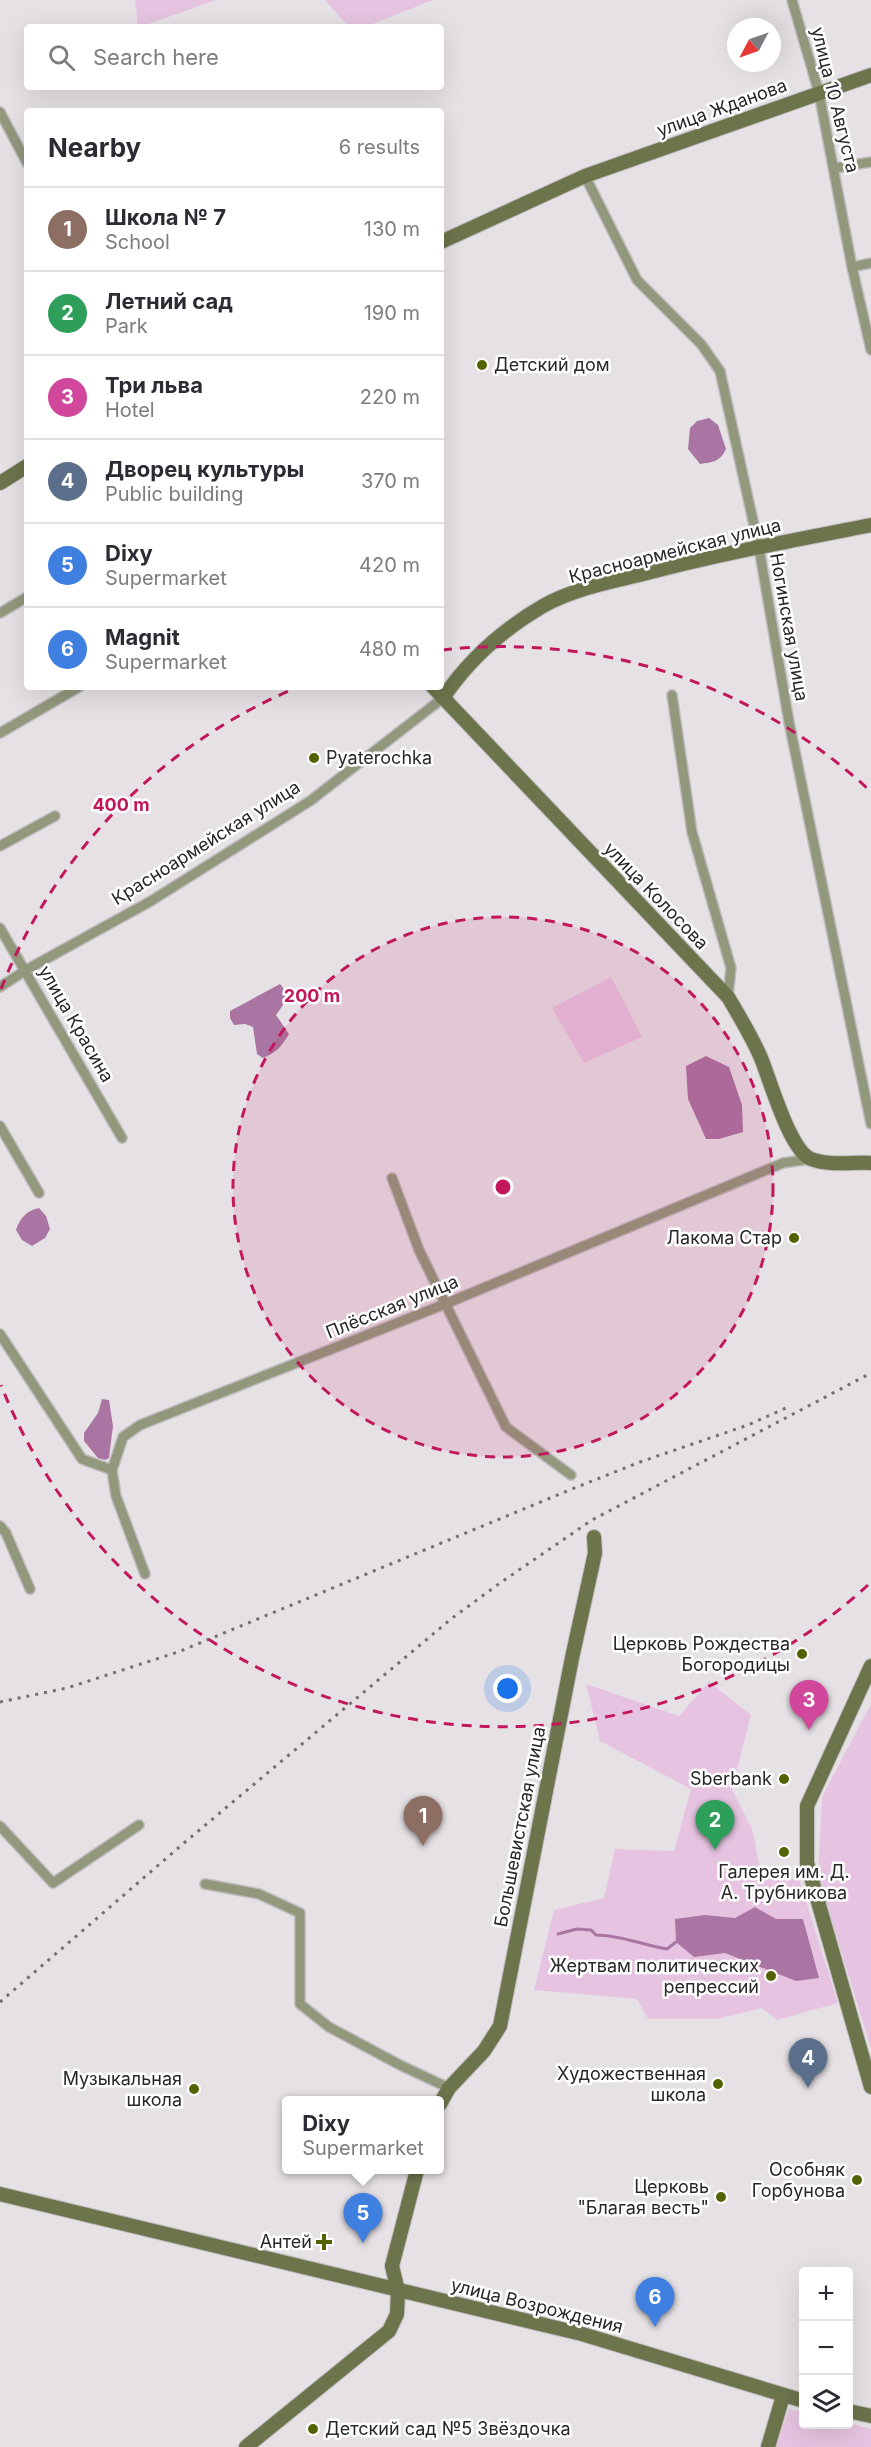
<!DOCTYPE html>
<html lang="en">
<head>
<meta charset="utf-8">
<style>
  :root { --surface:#fff; --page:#f2f2f3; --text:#2b2b33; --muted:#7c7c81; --line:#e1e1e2; --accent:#546203 }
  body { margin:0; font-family:Inter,sans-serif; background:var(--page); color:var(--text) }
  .controls { position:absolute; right:18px; bottom:18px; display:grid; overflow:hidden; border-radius:6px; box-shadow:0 6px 24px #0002 }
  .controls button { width:54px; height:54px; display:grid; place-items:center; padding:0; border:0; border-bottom:2px solid var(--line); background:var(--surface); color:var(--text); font:30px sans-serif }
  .compass { position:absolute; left:727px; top:18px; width:54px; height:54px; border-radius:50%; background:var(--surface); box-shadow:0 6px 24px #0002; rotate:229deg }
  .you { position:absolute; left:508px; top:1689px; width:21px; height:21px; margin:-15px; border:4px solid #fff; border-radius:50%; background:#1a73e8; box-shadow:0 0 0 9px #1a73e833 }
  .badge { display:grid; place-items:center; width:39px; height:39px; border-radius:50%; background:var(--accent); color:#fff; font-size:20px; font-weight:700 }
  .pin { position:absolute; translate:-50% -50px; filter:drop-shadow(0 2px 3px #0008) }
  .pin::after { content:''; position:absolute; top:32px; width:21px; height:18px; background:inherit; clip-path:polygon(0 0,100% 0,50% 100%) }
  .popup { position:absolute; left:282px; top:2096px; width:162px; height:78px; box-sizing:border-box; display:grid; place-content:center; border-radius:6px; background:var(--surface); filter:drop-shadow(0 2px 4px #0005); font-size:20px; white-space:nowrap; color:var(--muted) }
  .popup b { font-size:22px; color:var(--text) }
  .popup::after { content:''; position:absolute; left:50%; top:100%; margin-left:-12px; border:12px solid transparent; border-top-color:var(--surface) }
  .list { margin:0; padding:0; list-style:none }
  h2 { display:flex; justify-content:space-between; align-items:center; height:78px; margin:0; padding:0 24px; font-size:26px }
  h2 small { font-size:20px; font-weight:400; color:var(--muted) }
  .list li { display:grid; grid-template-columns:39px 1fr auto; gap:18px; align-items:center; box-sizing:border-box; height:84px; padding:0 24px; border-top:2px solid var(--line) }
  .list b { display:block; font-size:22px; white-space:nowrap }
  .list p { margin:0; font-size:20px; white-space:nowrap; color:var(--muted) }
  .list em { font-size:20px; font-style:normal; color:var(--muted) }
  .icon { flex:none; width:33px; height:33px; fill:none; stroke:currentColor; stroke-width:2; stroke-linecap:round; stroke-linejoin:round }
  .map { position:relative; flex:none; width:871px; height:2447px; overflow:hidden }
  .search { position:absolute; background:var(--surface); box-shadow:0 6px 24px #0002; left:24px; top:24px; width:420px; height:66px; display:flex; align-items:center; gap:15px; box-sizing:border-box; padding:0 21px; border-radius:6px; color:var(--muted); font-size:22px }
  .panel { position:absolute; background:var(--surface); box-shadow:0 6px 24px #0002; left:24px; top:108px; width:420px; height:582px; border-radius:6px }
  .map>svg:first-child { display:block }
  .green { fill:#e6c4e1 }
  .water { fill:#aa75a2 }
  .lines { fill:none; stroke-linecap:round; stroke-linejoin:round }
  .stream { stroke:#aa75a2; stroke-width:3 }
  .street-casing { stroke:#c0bcbf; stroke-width:12 }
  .secondary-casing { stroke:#c0bcbf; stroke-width:16 }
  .street { stroke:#91987c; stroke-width:9 }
  .secondary { stroke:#6b744b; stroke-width:14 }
  .rail { stroke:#736f72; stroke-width:3; stroke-dasharray:3 6; stroke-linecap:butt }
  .ring { fill:none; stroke:#c2185b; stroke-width:3; stroke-dasharray:10 8 }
  .poi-dot { fill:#546203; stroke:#fff; stroke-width:2 }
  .labels { text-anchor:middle; stroke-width:5; stroke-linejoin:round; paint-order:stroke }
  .street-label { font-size:18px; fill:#292729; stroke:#fff }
  .poi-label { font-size:18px; fill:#292729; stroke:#fff; text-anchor:end }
  .centre { fill:#c2185b; stroke:#fff; stroke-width:3 }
  .ring-label { font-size:18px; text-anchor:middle; font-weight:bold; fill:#c2185b; stroke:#fff; stroke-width:5; stroke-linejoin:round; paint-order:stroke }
</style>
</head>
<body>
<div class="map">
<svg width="871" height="2447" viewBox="0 0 871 2447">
  <rect width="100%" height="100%" fill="#e6e1e5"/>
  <!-- green -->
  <g class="green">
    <polygon points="135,0 216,0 140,27 138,27"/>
    <polygon points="325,0 433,0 365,27 349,27"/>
    <polygon points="611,977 642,1037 584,1063 552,1008"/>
    <polygon points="709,1682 751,1715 732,1789 752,1829 762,1877 799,1879 838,2003 777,2020 762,2008 716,2019 648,2019 637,1999 534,1990 554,1910 604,1898 615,1849 674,1851 691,1789 600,1741 586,1684 679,1716"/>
    <polygon points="871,1704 871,2048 818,1876 822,1797"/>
    <polygon points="789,2409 803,2412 804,2424 849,2423 871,2429 871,2447 776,2447"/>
  </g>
  <!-- water -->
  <g class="water">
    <path d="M709,418L718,425L726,449C720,462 713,462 700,464L688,449L690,428L697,421Z"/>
    <path d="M280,984C291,996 284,1004 276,1015L289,1034C282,1046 276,1053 263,1058L257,1054L253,1027L245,1024L234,1025L230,1018V1011Z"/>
    <polygon points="706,1056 729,1067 742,1105 743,1132 719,1139 706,1139 688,1099 686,1066"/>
    <path d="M39,1208L46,1216L50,1229L45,1238L32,1246L22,1240L16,1230C20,1218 26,1211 39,1208Z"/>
    <polygon points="102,1399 109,1400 113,1426 109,1458 105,1460 98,1458 84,1441 84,1433 98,1413"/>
    <polygon points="755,1907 776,1919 803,1919 819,1978 796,1981 725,1953 694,1957 676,1942 675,1919 705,1915 735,1918"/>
  </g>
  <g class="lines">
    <!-- stream -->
    <path class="stream" d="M558,1934L577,1929L591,1930L596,1935C620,1935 643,1945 667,1949L676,1942"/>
    <defs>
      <g id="street">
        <polyline points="792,0 819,93 852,267 871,350"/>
        <polyline points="0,112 27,163"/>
        <polyline points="835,168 871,162"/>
        <polyline points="585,176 637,280 701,344 720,371 759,548 789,722 871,1124"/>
        <polyline points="852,267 871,263"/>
        <polyline points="0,613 27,597"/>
        <polyline points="672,695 692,832 731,968 728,997"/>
        <polyline points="0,733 79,687"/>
        <polyline points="0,846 55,816"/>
        <polyline points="0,928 122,1138"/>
        <polyline points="0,987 26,970 151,901 310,801 443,698"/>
        <polyline points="0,1126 39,1193"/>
        <polyline points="392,1178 419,1250 506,1427 571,1475"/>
        <polyline points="0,1334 82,1459 112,1470"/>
        <polyline points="0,1526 6,1533 30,1589"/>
        <polyline points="145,1574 116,1496 112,1470 123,1437 140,1425 445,1304 783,1163 809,1159"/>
        <polyline points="0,1826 53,1883 139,1825"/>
        <polyline points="205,1884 259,1894 300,1913 300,2004 329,2027 400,2065 449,2088"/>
      </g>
      <g id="secondary">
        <polyline points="441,242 585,176 871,75"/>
        <polyline points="0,483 27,466"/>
        <path d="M433,687L728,997C740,1017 752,1037 761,1058C770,1080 790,1151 811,1159C829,1166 852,1162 871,1163"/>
        <path d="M443,698C469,659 502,630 543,606C573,589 610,582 643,574C718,554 795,540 871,525"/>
        <polyline points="871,1666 807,1806 807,1863 871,2087"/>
        <polyline points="440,2104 449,2088 484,2051 500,2026 572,1658 595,1553 594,1537"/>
        <polyline points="0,2194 582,2334 804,2401"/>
        <polyline points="848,2411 871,2416"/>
        <polyline points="246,2447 389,2331 397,2314 398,2291 392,2266 417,2170"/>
        <polyline points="768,2447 783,2396"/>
      </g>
    </defs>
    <!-- street casing -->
    <use href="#street" class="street-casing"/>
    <!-- secondary casing -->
    <use href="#secondary" class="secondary-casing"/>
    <!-- street -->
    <use href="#street" class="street"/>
    <!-- secondary -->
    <use href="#secondary" class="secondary"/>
    <!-- rail -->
    <g class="rail">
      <polyline points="0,1702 67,1688 178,1652 572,1489 640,1462 748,1425 788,1407"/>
      <polyline points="0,2002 184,1843 451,1619 500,1583 592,1520 871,1373"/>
    </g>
  </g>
  <!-- distance rings -->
  <circle cx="503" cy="1187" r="270" fill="#c2185b" fill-opacity=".12"/>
  <g class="ring">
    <circle cx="503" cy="1187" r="270"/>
    <path d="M868 1585A540 540 0 0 1 1 1385M1 989A540 540 0 0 1 296 688M442 650A540 540 0 0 1 868 789"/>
  </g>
  <!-- markers -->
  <g class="poi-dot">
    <circle cx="482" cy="365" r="6"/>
    <circle cx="314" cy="758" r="6"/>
    <circle cx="794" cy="1238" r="6"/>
    <circle cx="802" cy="1654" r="6"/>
    <circle cx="784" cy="1779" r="6"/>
    <circle cx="784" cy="1852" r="6"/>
    <circle cx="771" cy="1976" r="6"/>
    <circle cx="718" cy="2084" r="6"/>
    <circle cx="194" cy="2089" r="6"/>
    <circle cx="857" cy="2180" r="6"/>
    <circle cx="721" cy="2197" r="6"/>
    <path d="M321 2233h6v6h6v6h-6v6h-6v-6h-6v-6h6z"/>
    <circle cx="313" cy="2429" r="6"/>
  </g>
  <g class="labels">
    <!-- street labels -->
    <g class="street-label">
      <text transform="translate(835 100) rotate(76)" y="6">улица 10 Августа</text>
      <text transform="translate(722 108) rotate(-20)" y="6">улица Жданова</text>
      <text transform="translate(675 551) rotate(-14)" y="6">Красноармейская улица</text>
      <text transform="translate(789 627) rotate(80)" y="6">Ногинская улица</text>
      <text transform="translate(206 843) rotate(-32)" y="6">Красноармейская улица</text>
      <text transform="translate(656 896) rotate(46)" y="6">улица Колосова</text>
      <text transform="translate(76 1024) rotate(60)" y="6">улица Красина</text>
      <text transform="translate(392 1307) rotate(-22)" y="6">Плёсская улица</text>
      <text transform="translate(520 1827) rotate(-79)" y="6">Большевистская улица</text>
      <text transform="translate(537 2306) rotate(14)" y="6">улица Возрождения</text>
    </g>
    <!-- poi labels -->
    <g class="poi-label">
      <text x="494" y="371" text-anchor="start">Детский дом</text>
      <text x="326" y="764" text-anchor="start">Pyaterochka</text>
      <text x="782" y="1244">Лакома Стар</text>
      <text x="790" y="1650">Церковь Рождества<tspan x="790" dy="21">Богородицы</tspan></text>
      <text x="772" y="1785">Sberbank</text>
      <text x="784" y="1878" text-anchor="middle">Галерея им. Д.<tspan x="784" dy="21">А. Трубникова</tspan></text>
      <text x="759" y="1972">Жертвам политических<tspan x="759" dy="21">репрессий</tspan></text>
      <text x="706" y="2080">Художественная<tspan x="706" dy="21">школа</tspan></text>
      <text x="182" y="2085">Музыкальная<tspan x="182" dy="21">школа</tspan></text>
      <text x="845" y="2176">Особняк<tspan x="845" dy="21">Горбунова</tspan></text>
      <text x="709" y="2193">Церковь<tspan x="709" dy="21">"Благая весть"</tspan></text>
      <text x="312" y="2248">Антей</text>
      <text x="325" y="2435" text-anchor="start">Детский сад №5 Звёздочка</text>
    </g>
  </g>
  <circle cx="503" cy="1187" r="9" class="centre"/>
  <g class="ring-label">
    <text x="121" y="811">400 m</text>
    <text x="312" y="1002">200 m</text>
  </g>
</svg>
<div class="controls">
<button>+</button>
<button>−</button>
<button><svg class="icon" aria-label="layers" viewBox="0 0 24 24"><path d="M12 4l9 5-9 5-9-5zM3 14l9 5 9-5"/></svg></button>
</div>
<svg class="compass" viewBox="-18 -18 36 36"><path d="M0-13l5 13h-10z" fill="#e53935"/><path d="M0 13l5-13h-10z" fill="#7c7c81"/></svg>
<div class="you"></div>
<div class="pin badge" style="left:423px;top:1846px;background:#8d6e63">1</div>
<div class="pin badge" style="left:715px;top:1850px;background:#2e9e5b">2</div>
<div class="pin badge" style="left:809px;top:1730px;background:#d1479c">3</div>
<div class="pin badge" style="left:808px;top:2088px;background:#5c6f8a">4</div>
<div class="pin badge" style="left:363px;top:2243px;background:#3f7fe0">5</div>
<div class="popup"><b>Dixy</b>Supermarket</div>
<div class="pin badge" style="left:655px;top:2327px;background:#3f7fe0">6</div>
<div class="search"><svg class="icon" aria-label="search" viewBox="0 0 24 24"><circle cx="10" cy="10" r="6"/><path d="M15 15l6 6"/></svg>Search here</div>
<section class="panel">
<h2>Nearby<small>6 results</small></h2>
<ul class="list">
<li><span class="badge" style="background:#8d6e63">1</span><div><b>Школа № 7</b><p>School</p></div><em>130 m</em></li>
<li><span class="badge" style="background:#2e9e5b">2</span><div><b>Летний сад</b><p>Park</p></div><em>190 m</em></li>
<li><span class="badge" style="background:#d1479c">3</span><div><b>Три льва</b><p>Hotel</p></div><em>220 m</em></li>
<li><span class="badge" style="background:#5c6f8a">4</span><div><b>Дворец культуры</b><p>Public building</p></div><em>370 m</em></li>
<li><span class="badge" style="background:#3f7fe0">5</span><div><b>Dixy</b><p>Supermarket</p></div><em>420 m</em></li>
<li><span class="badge" style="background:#3f7fe0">6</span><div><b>Magnit</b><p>Supermarket</p></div><em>480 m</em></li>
</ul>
</section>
</div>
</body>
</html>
